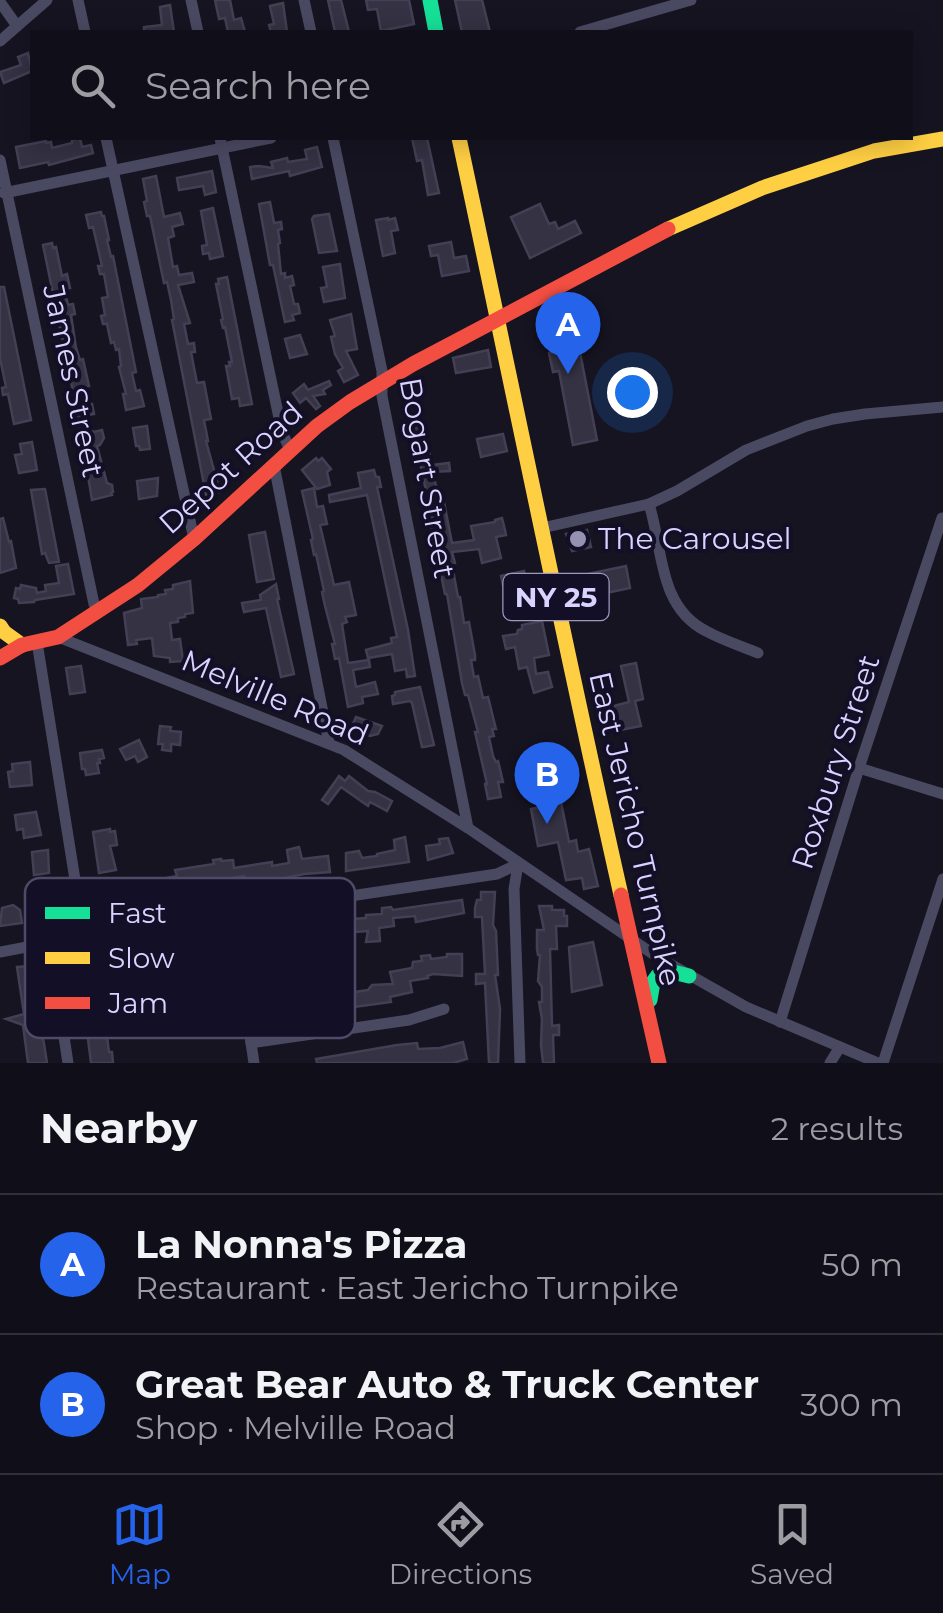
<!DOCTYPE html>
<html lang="en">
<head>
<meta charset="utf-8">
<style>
  :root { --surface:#100f19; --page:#1e1d26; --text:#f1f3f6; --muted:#9c9ca2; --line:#302f38; --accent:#2563eb }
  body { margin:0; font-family:Montserrat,sans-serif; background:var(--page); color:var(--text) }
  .you { position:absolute; left:632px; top:392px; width:35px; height:35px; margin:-25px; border:8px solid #fff; border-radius:50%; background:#1a73e8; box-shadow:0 0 0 15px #1a73e833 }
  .badge { display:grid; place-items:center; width:65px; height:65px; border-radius:50%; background:var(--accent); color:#fff; font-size:32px; font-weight:700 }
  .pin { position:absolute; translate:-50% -82px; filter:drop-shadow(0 2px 5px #0008) }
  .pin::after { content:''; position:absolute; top:52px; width:35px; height:30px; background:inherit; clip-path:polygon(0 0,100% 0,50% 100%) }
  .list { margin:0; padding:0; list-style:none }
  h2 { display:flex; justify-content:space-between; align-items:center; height:130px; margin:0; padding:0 40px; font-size:42px }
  h2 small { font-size:32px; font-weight:400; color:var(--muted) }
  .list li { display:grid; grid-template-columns:65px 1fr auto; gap:30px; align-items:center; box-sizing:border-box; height:140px; padding:0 40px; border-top:2px solid var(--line) }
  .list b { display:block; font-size:38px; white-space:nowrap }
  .list p { margin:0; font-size:32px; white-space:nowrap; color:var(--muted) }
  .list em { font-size:32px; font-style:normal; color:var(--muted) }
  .icon { flex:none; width:55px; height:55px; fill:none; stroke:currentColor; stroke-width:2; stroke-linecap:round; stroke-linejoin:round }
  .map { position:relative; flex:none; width:943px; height:1063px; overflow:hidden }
  .search { position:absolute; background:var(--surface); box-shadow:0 5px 25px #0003; left:30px; right:30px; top:30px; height:110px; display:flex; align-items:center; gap:25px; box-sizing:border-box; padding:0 35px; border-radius:0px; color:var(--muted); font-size:38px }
  .sheet { height:410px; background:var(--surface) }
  nav { display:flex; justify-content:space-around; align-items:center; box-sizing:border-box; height:140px; border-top:2px solid var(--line); background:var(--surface); font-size:28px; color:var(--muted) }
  nav a { display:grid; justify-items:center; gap:5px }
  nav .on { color:var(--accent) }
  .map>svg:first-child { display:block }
  .building { fill:#343243; stroke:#433f54; stroke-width:2.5 }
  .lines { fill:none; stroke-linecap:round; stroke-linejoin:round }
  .street { stroke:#4a4962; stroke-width:11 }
  .fast { stroke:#16e098; stroke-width:15 }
  .slow { stroke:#ffcf43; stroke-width:15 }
  .jam { stroke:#f24e42; stroke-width:15 }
  .poi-dot { fill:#9591b1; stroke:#130f26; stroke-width:4 }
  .labels { text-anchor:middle; stroke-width:8; stroke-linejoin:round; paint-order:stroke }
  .shield { fill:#130f26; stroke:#9e99be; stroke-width:2.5 }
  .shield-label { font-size:28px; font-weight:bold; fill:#d9d4ff }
  .street-label { font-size:30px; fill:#d9d4ff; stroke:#130f26 }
  .poi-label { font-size:30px; fill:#d9d4ff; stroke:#130f26; text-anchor:start }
  .key { fill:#130f26; stroke:#4e4a67; stroke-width:2.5 }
  .key-label { font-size:28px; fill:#d9d4ff }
</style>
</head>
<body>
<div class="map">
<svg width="943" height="1063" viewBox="0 0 943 1063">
  <rect width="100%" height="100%" fill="#161421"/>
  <!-- building -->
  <g class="building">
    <polygon points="215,0 230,0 234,20 241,18 245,32 228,32 225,18 219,19"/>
    <polygon points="328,0 341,0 349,32 335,32"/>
    <polygon points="366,0 409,0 414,24 381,31 377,9 368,10"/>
    <polygon points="455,0 482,0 490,32 462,32"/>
    <polygon points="283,3 287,32 271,32 269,25 274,24 270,6"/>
    <polygon points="170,5 174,32 144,32 144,27 162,25 160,7"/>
    <polygon points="28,53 32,71 4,83 0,72 21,65 18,57"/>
    <polygon points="80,138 82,147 91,145 93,153 49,165 48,162 20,168 16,147 46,141 46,143 51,142 52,148 72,143 72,140"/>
    <polygon points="412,138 427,138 439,193 428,195 422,160 417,161"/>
    <polygon points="317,147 322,167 290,176 289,171 252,179 250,167 259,166 273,168 271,162 287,158 288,162 307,159 305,150"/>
    <polygon points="212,171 216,192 205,195 203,186 179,190 177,178"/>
    <polygon points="156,176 164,217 180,213 183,224 172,227 174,236 168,238 173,267 177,266 179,275 192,273 194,282 178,285 190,323 184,324 188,344 194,343 195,352 191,352 197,383 204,382 211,419 204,420 208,441 206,441 220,492 206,495 172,320 174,319 171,300 167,282 164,283 150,216 147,216 144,202 147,201 143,179"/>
    <polygon points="270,202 274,223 281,222 282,229 278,230 280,243 278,244 281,274 285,273 285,278 292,276 294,285 290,286 294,304 298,304 300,313 292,315 294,320 285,322 273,265 270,265 259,204"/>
    <polygon points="540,204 549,224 555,222 558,229 575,221 581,233 530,258 511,217"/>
    <polygon points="213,208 223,256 210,259 209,253 203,254 202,246 207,245 201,211"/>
    <polygon points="101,212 102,216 104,216 109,240 107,240 111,257 113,256 136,372 132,373 136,391 140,390 144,406 126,410 123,394 126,394 119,367 121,366 119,349 116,350 114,342 111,343 107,324 103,324 101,316 105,315 102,298 108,297 104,274 100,274 98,266 102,266 93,227 89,228 86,215"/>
    <polygon points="329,214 337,251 319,253 312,219 314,216"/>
    <polygon points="388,218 388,220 395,218 398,230 391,231 395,253 383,256 376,220"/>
    <polygon points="451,242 454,258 466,256 469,271 442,276 438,255 431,256 429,246"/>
    <polygon points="52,243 53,248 56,247 62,276 67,274 70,288 64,289 68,305 73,304 75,314 71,315 76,348 80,360 83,359 89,386 84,387 88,405 92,404 94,414 88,415 91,430 94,432 102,430 104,438 100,445 97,446 107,483 112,485 113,492 111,493 112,495 92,500 82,440 73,406 76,406 58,319 54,319 52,309 56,308 43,245"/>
    <polygon points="340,264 345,298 324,302 321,288 327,287 323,267"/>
    <polygon points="227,277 252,404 240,406 239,398 232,399 226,366 230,366 229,362 232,362 225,327 223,328 221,320 223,319 216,284 219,284 218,279"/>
    <polygon points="0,287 4,287 31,420 14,424 8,394 3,395 2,388 6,387 0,358"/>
    <polygon points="351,314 357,349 346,351 358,375 344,382 338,371 343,368 335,354 331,337 335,336 330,320"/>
    <polygon points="300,335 307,354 290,358 285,339"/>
    <polygon points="579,347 597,440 573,445 559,371 553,372 549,353"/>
    <polygon points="488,350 491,367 456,373 453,358"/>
    <polygon points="329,381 331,385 323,390 325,394 313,396 320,406 316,409 306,398 300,403 293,393 304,384 308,390"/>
    <polygon points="422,420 432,465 449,463 450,471 432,472 438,492 442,492 452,543 474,540 471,526 495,522 495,520 502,518 505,530 506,535 496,537 501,558 482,563 479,549 452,552 455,563 452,565 458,597 460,597 464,623 469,622 475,655 475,660 471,660 474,677 478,676 483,698 488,697 496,729 492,729 494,736 489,737 493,756 496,762 498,761 503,782 498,782 501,797 488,799 485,784 487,784 475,732 478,732 468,695 465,695 462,683 447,594 445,594 431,527 434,527 411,422"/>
    <polygon points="147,426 150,449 140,450 139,446 136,446 133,428"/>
    <polygon points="503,434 507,451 481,457 477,439"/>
    <polygon points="32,442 37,470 19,473 15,455 22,454 20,444"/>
    <polygon points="316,458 318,461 322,458 331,469 327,472 330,485 317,489 302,470"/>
    <polygon points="374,470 376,477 379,477 381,487 377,487 408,630 415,676 407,677 406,669 395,671 392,654 368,658 366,650 392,643 391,638 397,637 367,495 330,502 329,495 361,488 358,473"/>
    <polygon points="158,478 157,496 139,499 137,481"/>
    <polygon points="314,488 317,507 323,506 327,524 320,525 334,585 349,582 356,615 345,617 347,622 342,624 348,663 369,660 370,667 353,670 356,687 375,682 378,694 362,697 363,703 348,707 339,658 335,659 332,644 335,644 325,606 322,592 324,591 316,554 314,555 311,540 313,539 302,491"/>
    <polygon points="45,489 59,562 49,563 45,553 42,554 31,490"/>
    <polygon points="3,518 9,542 11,541 16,568 0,573 0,519"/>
    <polygon points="587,530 591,547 572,551 566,534"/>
    <polygon points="265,532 274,579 257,582 249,535"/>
    <polygon points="68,564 74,594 35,600 34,602 19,603 18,599 14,598 16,588 20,589 21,585 36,588 37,593 46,591 45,585 59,583 56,566"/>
    <polygon points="626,566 630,588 587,597 583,575"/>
    <polygon points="524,571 527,586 508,590 507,584 503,585 501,576"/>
    <polygon points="190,581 193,613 185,614 185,617 178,618 178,622 170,623 172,640 180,639 183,661 170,662 170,658 154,656 152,638 136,640 137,644 128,645 124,613 142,608 141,599 158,597 158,595 166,594 165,590 173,589 173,585"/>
    <polygon points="276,584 279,599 277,599 294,674 281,677 266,608 244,612 242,603 261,600 260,595"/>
    <polygon points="542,621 549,655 534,658 536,674 548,672 552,687 534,693 527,667 519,669 515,647 506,649 503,636 517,634 518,630 522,629 522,625"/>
    <polygon points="636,663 643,699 635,701 641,726 620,730 614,706 629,702 621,666"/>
    <polygon points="81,666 85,692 70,694 66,668"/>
    <polygon points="420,687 434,745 424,747 422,747 412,703 410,701 393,704 392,696 395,695 395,692"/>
    <polygon points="356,717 382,726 378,734 370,736 351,728"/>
    <polygon points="160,726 171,727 170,731 181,732 180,745 171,744 171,751 162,750 163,744 158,744"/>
    <polygon points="139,740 147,757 138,762 135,756 126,760 120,749"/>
    <polygon points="102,750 104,758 99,759 100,763 97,763 99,773 86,775 85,769 82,769 80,753"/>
    <polygon points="30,762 32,785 10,787 8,772 13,771 12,764"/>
    <polygon points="555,772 569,842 576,840 578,852 589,849 598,886 584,889 582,878 566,880 558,842 538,846 531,809 546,806 542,784 546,783 544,774"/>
    <polygon points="339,776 345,781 349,776 368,791 375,792 392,801 387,811 370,802 368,806 341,787 328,804 322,800"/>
    <polygon points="36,812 41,835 24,838 23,829 17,830 15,815"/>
    <polygon points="110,829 110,832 115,831 117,845 110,846 116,870 99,873 93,832"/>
    <polygon points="405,837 409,862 346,871 346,853 359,851 362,858 377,856 377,854 395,850 394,840"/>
    <polygon points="448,838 453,853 428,860 426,846 440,844 439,839"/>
    <polygon points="299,847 302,859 328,856 330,872 304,874 245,886 244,876 225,879 203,882 204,886 181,888 171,893 172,898 127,907 125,892 162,883 161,879 177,876 175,870 214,864 213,860 221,859 221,861 233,860 234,868 272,862 272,866 289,863 287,850"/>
    <polygon points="48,850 49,873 34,875 32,852"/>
    <polygon points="481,892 495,892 493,925 496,931 498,975 495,975 500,1009 498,1063 489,1063 485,983 476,984 476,974 485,974 482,917 475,917 475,908 477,900 481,900"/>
    <polygon points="462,900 464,913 416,922 415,916 393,918 394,926 379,928 380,941 366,942 368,931 341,933 341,936 296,940 294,927 353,922 353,919 366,918 366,915 382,914 382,908 391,907 393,910"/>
    <polygon points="13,905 20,910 22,923 0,926 2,908"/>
    <polygon points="539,906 552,906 552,910 564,910 564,916 567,916 567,926 556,926 557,949 550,949 552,1026 559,1025 559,1035 553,1035 554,1063 543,1063 541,1045 542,1019 539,1002 542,1002 542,987 538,981 540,955 538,955 537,949 537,930 544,930"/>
    <polygon points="593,942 602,985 572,992 569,947"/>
    <polygon points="447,954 462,954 462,976 433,974 427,976 428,978 410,981 412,992 390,997 391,1002 273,1018 270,1002 295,998 296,1002 316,998 316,994 336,991 341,991 342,994 368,990 372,985 393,984 390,972 412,968 413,962 422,961 421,956 430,955 431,959 447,957"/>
    <polygon points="95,957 97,971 94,971 99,1011 102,1010 105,1038 107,1037 109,1052 112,1052 113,1063 91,1063 80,975 78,970 67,972 65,963"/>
    <polygon points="31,966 31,974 33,974 47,1063 28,1063 23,1025 6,1019 24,1014 17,967"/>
    <polygon points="463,1042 467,1059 453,1063 317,1063 316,1059 397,1045 417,1043 418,1049 440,1048"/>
  </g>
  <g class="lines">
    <!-- street -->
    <g class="street">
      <polyline points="78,0 85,32"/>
      <polyline points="191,0 198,32"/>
      <polyline points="304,0 311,32"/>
      <polyline points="0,2 17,26"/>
      <polyline points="580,32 691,0"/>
      <polyline points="0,41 47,0"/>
      <polyline points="106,138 194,539"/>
      <polyline points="220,138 282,432 290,450"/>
      <polyline points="333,138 382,371 382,396 468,828"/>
      <polyline points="0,160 94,604 98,612"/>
      <polyline points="4,193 271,138"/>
      <polyline points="274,465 329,743"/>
      <path d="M649,504C663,548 658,607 706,631C722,640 741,646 758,653"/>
      <polyline points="542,528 649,504 677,491 746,450 807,426 833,419 865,414 943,407"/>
      <polyline points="58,637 344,750 468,828 656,956 746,1007 878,1063"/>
      <polyline points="37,642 84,936"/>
      <polyline points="859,768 943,794"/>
      <polyline points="518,864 514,889 520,1063"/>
      <polyline points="232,915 254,1063"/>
      <polyline points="50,944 68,1063"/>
      <polyline points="0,952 84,936 497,874 518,864"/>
      <polyline points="780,1022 859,768 942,518"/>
      <polyline points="251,1043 409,1020 444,1009"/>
      <polyline points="830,1063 840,1047"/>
      <polyline points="883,1063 943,879"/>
    </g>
    <!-- fast -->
    <g class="fast">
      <polyline points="430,0 436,32"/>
      <polyline points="650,1000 653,982 658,975 673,972 689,976"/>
    </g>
    <!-- slow -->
    <g class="slow">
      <path d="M459,138C513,390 564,643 621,895"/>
      <polyline points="668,229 762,188 874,151 943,139"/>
      <polyline points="0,626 4,632 22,645"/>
    </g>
    <!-- jam -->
    <g class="jam">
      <polyline points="0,658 22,645 58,637 138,585 194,539 317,426 350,402 413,364 668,229"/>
      <polyline points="621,895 659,1063"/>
    </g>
  </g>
  <!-- markers -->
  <circle class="poi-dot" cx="578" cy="539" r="10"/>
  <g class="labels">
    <!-- shield labels -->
    <rect class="shield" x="503.5" y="574" width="105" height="46" rx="8"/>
    <g class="shield-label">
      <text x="556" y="607">NY 25</text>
    </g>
    <!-- street labels -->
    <g class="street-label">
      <text transform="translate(73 381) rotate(78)" y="10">James Street</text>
      <text transform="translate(231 468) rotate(-42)" y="10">Depot Road</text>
      <text transform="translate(427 478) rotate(80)" y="10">Bogart Street</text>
      <text transform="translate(275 698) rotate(23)" y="10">Melville Road</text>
      <text transform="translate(836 762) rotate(-72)" y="10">Roxbury Street</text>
      <text transform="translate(635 829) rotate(77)" y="10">East Jericho Turnpike</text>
    </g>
    <!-- poi labels -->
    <g class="poi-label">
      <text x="598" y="549">The Carousel</text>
    </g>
  </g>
  <!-- legend -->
  <rect x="25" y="878" width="330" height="160" rx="15" class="key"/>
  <rect x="45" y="907" width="45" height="12" fill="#16e098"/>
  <rect x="45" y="952" width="45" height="12" fill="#ffcf43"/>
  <rect x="45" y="997" width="45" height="12" fill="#f24e42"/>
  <g class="key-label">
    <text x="108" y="923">Fast</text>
    <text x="108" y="968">Slow</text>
    <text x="108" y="1013">Jam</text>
  </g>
</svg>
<div class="you"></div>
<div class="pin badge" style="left:568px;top:374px">A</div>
<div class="pin badge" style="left:547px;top:824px">B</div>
<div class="search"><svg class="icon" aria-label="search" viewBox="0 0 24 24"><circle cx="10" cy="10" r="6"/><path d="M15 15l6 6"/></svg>Search here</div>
</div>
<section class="sheet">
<h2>Nearby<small>2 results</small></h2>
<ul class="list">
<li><span class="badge">A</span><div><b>La Nonna's Pizza</b><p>Restaurant · East Jericho Turnpike</p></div><em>50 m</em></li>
<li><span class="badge">B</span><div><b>Great Bear Auto &amp; Truck Center</b><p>Shop · Melville Road</p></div><em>300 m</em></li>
</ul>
</section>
<nav>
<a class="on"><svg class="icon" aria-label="map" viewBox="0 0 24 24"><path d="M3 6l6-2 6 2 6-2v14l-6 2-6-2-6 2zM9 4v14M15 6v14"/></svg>Map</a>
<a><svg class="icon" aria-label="directions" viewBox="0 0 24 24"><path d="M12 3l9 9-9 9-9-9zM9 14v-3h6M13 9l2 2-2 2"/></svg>Directions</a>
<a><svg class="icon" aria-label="saved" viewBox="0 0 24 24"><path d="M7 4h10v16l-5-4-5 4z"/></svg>Saved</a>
</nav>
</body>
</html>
